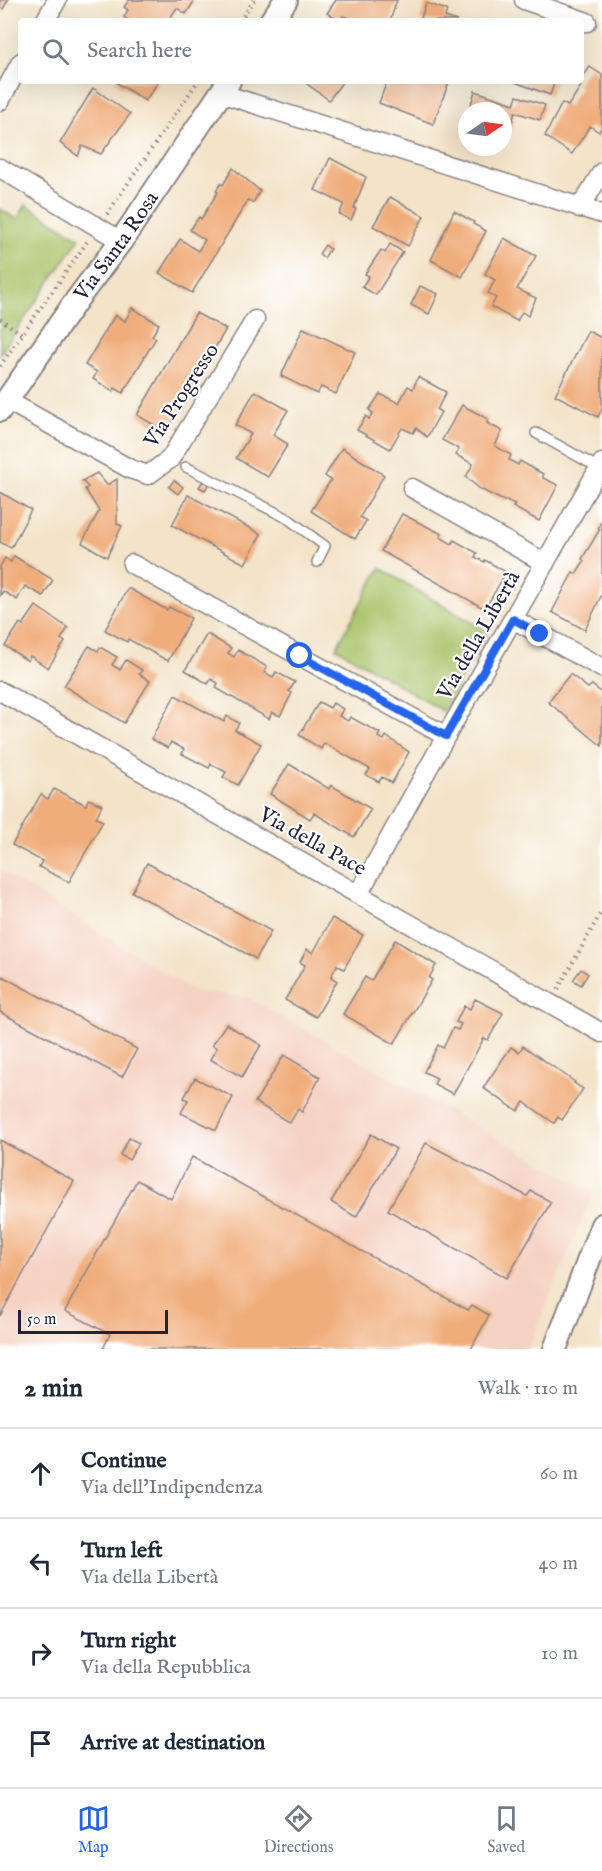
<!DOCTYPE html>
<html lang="en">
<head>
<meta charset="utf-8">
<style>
  :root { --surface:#fff; --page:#f2f2f3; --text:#1f2937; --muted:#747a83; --line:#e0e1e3; --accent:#2563eb }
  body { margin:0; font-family:"IM FELL English",serif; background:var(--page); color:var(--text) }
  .compass { position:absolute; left:458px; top:102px; width:54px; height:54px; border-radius:50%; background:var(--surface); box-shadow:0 6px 24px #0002; rotate:77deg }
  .scale { position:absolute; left:18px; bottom:15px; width:150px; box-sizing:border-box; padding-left:6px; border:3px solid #22223b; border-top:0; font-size:16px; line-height:21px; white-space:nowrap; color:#22223b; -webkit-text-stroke:4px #fff; paint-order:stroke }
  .stop { position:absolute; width:18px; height:18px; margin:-14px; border:4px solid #2563eb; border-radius:50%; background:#fff }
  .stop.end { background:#2563eb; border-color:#fff; box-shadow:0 2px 6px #0008 }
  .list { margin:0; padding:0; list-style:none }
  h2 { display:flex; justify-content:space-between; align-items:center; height:78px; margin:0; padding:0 24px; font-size:26px }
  h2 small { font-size:20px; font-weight:400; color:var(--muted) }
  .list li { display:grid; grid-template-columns:39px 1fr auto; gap:18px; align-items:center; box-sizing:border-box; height:90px; padding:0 24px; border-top:2px solid var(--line) }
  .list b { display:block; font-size:22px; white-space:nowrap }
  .list p { margin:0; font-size:20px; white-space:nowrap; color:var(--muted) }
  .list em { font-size:20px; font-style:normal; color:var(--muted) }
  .icon { flex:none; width:33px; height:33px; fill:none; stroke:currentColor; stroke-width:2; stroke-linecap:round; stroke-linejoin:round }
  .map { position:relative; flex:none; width:602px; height:1349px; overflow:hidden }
  .search { position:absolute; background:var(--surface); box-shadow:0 6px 24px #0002; left:18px; right:18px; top:18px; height:66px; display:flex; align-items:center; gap:15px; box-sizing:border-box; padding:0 21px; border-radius:6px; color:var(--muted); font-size:22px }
  .sheet { height:438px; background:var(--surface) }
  nav { display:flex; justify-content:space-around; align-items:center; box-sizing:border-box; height:84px; border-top:2px solid var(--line); background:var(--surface); font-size:16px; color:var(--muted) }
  nav a { display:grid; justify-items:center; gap:3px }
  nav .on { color:var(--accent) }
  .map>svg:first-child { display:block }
  .built { fill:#f5d2c2 }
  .green { fill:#a8c268; stroke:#657252; stroke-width:1.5 }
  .building { fill:#f0ad7c }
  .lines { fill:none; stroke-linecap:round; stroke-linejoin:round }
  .service-casing { stroke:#8a8282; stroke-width:12 }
  .minor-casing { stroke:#8a8282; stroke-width:21 }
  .tertiary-casing { stroke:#8a8282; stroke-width:26 }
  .path { stroke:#8a8282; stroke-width:4; stroke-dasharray:1.5 4.5; stroke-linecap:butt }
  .service { stroke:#fff; stroke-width:9 }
  .minor { stroke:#fff; stroke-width:18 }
  .tertiary { stroke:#fff; stroke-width:22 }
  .route { stroke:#2563eb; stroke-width:8 }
  .labels { text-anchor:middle; stroke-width:4.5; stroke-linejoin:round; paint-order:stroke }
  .street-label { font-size:21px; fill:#22223b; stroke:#fff }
</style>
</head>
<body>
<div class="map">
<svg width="602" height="1349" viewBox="0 0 602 1349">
  <rect width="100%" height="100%" fill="#fff"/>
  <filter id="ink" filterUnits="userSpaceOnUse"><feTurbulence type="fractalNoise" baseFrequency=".0167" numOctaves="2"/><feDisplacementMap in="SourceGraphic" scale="12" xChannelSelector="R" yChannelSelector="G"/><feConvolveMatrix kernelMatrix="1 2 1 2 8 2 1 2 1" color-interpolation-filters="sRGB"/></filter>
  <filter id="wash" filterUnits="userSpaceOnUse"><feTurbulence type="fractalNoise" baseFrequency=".008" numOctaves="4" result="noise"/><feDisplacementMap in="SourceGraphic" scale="24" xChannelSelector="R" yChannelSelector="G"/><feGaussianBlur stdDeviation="1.35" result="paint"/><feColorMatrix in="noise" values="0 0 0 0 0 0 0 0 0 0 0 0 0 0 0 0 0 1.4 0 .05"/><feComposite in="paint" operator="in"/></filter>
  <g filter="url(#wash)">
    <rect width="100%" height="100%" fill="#f3e3c8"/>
    <!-- built -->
    <polygon class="built" points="0,870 194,991 247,997 594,1192 528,1349 0,1349"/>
    <!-- green -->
    <g class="green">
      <polygon points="26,205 80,238 0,354 0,209 17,219"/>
      <polygon points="380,568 488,632 443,711 336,648"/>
    </g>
    <g id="blocks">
      <!-- building -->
      <g class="building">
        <polygon points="0,0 8,0 3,9 0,7"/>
        <polygon points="129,0 195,0 186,14 177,8 168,21 129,21 124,17 128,10 124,7"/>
        <polygon points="336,0 397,0 390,21 358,21 343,16 339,21 327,13"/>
        <polygon points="426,3 447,10 445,17 457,21 420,21"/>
        <polygon points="590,67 602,75 602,127 599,132 590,126 572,154 545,136 562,103 568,106 581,86 577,85"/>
        <polygon points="114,81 159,81 145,101"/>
        <polygon points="303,81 343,81 329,100"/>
        <polygon points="387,81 449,82 433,124 379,103"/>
        <polygon points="512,81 555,81 550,95"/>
        <polygon points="93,88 130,114 101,154 82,146 78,156 60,143"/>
        <polygon points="475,91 514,104 517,96 545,105 540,120 515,112 506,143 503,142 503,111 469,111"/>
        <polygon points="330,158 366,177 354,208 356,209 351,220 339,214 344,204 315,190"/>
        <polygon points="233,168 260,191 253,203 248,200 192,293 159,273 180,239 198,251 205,240 190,230 199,217 201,219 218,192 216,191 221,183 223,185"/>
        <polygon points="390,197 424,216 408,246 373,226"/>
        <polygon points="454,211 474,222 473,224 486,231 462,277 431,260"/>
        <polygon points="504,238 536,256 517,289 536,298 528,316 522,312 517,321 491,307 496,298 488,293 495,280 485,274"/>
        <polygon points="390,244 403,252 376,295 362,287 369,276 365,274 381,250 385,253"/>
        <polygon points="325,245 330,249 324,258 319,254"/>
        <polygon points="420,286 438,294 429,314 411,305"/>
        <polygon points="132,308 159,324 152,336 156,338 123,393 115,388 113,391 93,379 97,372 85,365 115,315 125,321"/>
        <polygon points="196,313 226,329 166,432 137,415"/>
        <polygon points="303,328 355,352 336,394 321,387 317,394 281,376"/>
        <polygon points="588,331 602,338 602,409 598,417 555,395"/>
        <polygon points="418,377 446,392 437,410 441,412 427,437 416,428 413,433 402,428 390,449 357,430 366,416 369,419 373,413 369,410 380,394 399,403 408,386 413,389"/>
        <polygon points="255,391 288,410 273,435 288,444 268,477 236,458 251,434 235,425"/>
        <polygon points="462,405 488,419 487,423 502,431 495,446 511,455 509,460 518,465 520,461 543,474 543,478 558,485 539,521 513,507 515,504 506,500 504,501 480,489 466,477 473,464 456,455 459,449 442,440"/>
        <polygon points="342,448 384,475 360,517 366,521 355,539 311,511 331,480 325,476"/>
        <polygon points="97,473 107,485 117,479 117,524 122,526 107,557 82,543 99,511 85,489 88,487 82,481"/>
        <polygon points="174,480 183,487 178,494 169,487"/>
        <polygon points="203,481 209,484 205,490 199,487"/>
        <polygon points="0,492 31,510 11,548 0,542"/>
        <polygon points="188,495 261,534 245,564 172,525"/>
        <polygon points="402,514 442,534 440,537 452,544 454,540 477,553 475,557 484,562 485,560 506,572 485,609 381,551"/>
        <polygon points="602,520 602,594 585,630 552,612 573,572 576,574 584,561 582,559 600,529 598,528"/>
        <polygon points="14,556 53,580 43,596 25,586 17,600 3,591 0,596 0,567 5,558 11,562"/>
        <polygon points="128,588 167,610 169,607 191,618 168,661 128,639 127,642 105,630"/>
        <polygon points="36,606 68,628 61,639 65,642 48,668 30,656 28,661 5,646 20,623 23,625"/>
        <polygon points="207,634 231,648 228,653 234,657 238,650 267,667 264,672 273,677 276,672 295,682 289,691 292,693 280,716 272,712 269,719 216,688 218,683 211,679 208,684 185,670"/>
        <polygon points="89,646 98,651 100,647 117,657 112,665 120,670 126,660 142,670 139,674 150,681 124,723 64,686"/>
        <polygon points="570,674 588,688 592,685 602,693 602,746 548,702"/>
        <polygon points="175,695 224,722 227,716 239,723 235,730 261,744 238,785 223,777 226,772 211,764 209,768 182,754 184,749 171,742 168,748 151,739"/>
        <polygon points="319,702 330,708 333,703 343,709 339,716 348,721 350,717 380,733 378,737 384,740 386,736 409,752 392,783 382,777 379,782 366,775 370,769 324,743 321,749 299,735"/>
        <polygon points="289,764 329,789 331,785 371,809 354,837 314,813 310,819 270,794"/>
        <polygon points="54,789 86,805 88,799 102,805 96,818 103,821 69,882 39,867 42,861 12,845 41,794 48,799"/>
        <polygon points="147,863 271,931 256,959 132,892"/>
        <polygon points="332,918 363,935 344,969 337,965 331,977 337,981 316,1017 285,1000 305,965 300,962 307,949 313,953"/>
        <polygon points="395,940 436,965 429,978 432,980 394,1044 343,1014 365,977 371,981"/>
        <polygon points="581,969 588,974 581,985 573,980"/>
        <polygon points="0,975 137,1049 122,1077 0,1012"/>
        <polygon points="475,999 503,1013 488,1040 484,1038 453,1094 434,1084 437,1078 424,1072 438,1045 443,1048 453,1028 458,1030 461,1024 456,1022 464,1006 470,1009"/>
        <polygon points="226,1024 261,1045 242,1077 210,1059 217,1048 212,1045"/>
        <polygon points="523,1046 575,1082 574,1083 583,1089 562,1120 558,1117 554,1123 524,1102 518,1111 483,1088 511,1047 519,1052"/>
        <polygon points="284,1055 320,1077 302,1112 298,1109 290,1123 255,1102"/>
        <polygon points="195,1078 233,1097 216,1130 181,1113 188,1100 184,1098"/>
        <polygon points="371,1134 396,1149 356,1217 331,1202"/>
        <polygon points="129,1138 139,1143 129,1160 120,1155"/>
        <polygon points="0,1140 74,1181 0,1316"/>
        <polygon points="426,1143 527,1196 531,1191 551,1202 507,1278 388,1210"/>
        <polygon points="192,1157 468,1310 472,1305 489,1315 471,1349 103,1349 110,1334 65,1311 137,1180 171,1199"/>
      </g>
    </g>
  </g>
  <g filter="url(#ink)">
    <use href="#blocks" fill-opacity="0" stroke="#8a8282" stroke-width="1.5"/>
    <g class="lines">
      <defs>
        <g id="service">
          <polyline points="536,433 599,468"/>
          <polyline points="186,467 287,518 325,546 317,562"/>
        </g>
        <g id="minor">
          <polyline points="524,0 587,22"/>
          <polyline points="45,21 57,0"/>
          <polyline points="220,93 602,214"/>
          <polyline points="0,101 21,62"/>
          <polyline points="0,168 121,241"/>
          <polyline points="580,208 602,172"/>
          <polyline points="6,400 130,469 148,475 170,459 255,320"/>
          <polyline points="412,488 545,563"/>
          <polyline points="132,564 446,736"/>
          <polyline points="513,619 602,668"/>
          <polyline points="0,691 602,1033"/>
          <polyline points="359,893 446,736 602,463"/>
        </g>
        <g id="tertiary">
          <polyline points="271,21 286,0"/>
          <path id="s1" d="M0,410L78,298L121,241L229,81"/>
          <polyline points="555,1349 602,1225"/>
        </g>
      </defs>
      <!-- service casing -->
      <use href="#service" class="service-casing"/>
      <!-- minor casing -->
      <use href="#minor" class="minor-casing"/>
      <!-- tertiary casing -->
      <use href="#tertiary" class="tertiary-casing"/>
      <!-- path -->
      <g class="path">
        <polyline points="240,21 254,0"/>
        <polyline points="107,214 198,81"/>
        <polyline points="0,319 22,334"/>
        <polyline points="0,366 87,242"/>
        <polyline points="558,989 602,911"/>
      </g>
      <!-- service -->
      <use href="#service" class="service"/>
      <!-- minor -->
      <use href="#minor" class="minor"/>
      <!-- tertiary -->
      <use href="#tertiary" class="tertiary"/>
    </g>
  </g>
  <g class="lines" filter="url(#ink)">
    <!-- route -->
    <polyline class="route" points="300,656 446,736 513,619 540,634"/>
  </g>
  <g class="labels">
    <!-- street labels -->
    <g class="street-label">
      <text dy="7" stroke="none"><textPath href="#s1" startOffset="201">Via Santa Rosa</textPath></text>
      <text transform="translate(181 395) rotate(-57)" y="7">Via Progresso</text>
      <text transform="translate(478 635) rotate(-60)" y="7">Via della Libertà</text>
      <text transform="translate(313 841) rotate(29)" y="7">Via della Pace</text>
    </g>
  </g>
</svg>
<svg class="compass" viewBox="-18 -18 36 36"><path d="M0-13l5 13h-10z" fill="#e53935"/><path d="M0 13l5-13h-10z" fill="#747a83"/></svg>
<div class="scale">50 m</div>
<div class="stop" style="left:300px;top:656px"></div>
<div class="stop end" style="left:540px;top:634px"></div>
<div class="search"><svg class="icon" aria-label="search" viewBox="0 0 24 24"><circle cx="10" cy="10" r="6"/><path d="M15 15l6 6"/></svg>Search here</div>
</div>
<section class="sheet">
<h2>2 min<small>Walk · 110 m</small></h2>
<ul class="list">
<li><svg class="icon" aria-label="ahead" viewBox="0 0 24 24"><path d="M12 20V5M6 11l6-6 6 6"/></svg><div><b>Continue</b><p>Via dell'Indipendenza</p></div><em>60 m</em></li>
<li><svg class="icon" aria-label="left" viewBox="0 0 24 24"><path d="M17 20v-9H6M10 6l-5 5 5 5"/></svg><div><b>Turn left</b><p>Via della Libertà</p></div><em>40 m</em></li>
<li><svg class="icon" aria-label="right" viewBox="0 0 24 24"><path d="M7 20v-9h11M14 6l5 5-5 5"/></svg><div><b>Turn right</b><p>Via della Repubblica</p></div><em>10 m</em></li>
<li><svg class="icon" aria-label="arrive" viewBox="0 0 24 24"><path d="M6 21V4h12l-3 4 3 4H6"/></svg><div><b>Arrive at destination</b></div></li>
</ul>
</section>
<nav>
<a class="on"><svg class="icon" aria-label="map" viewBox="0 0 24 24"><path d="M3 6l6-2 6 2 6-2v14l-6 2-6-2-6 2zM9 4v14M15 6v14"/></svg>Map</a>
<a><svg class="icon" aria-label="directions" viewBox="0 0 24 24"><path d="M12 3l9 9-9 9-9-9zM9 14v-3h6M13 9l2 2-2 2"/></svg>Directions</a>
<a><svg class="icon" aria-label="saved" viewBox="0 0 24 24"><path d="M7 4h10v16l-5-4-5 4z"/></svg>Saved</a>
</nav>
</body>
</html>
